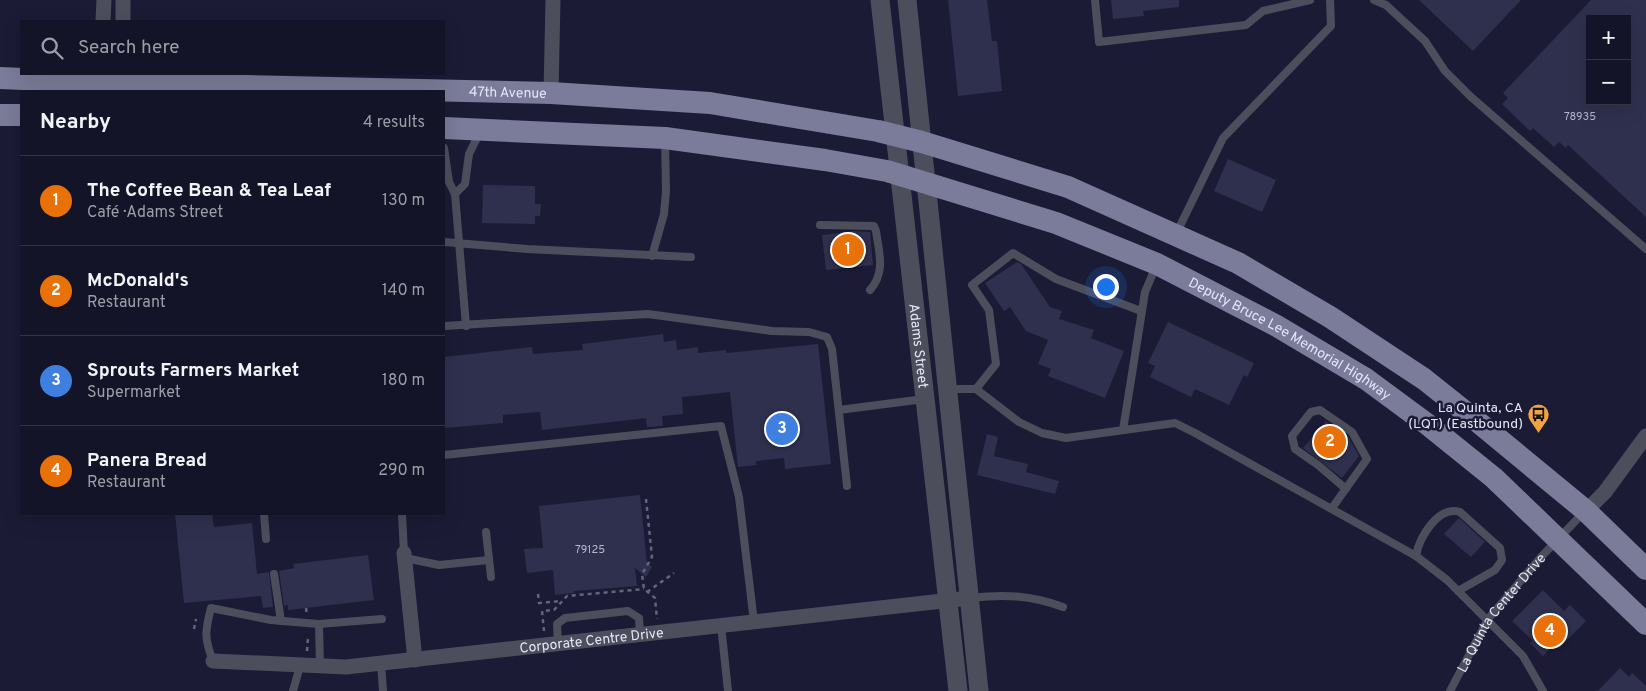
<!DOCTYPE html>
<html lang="en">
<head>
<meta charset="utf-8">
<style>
  :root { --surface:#141428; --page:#212134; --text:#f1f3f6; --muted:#9d9ea8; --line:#333345; --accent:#f3a442 }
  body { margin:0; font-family:Overpass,sans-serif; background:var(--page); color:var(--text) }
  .controls { position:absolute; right:15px; top:15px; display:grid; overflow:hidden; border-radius:0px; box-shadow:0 5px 20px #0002 }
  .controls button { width:45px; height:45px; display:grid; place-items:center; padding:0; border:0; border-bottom:1px solid var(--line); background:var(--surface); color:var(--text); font:25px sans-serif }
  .you { position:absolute; left:1105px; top:286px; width:18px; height:18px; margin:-12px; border:4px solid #fff; border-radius:50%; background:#1a73e8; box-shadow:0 0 0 8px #1a73e833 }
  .badge { display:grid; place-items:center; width:32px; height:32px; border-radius:50%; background:var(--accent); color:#fff; font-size:16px; font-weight:700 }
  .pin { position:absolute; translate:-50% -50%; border:2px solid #fff; box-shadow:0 1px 5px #0006 }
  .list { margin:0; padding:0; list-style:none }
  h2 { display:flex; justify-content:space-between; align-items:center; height:65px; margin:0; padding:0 20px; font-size:21px }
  h2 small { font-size:16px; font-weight:400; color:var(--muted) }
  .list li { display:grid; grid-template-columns:32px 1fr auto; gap:15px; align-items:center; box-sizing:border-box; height:90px; padding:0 20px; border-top:1px solid var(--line) }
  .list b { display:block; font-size:19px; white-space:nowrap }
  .list p { margin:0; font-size:16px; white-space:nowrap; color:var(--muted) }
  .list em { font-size:16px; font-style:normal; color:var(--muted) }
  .icon { flex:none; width:28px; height:28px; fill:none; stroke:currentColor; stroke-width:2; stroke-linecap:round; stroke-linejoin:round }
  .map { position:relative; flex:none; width:1646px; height:691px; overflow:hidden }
  .search { position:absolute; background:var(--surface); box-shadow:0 5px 20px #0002; left:20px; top:20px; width:425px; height:55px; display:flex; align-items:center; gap:12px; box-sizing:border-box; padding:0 18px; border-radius:0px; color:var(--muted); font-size:19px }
  .panel { position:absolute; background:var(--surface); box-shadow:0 5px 20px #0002; left:20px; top:90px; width:425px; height:425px; border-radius:0px }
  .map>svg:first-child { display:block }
  .building { fill:#2f304d; fill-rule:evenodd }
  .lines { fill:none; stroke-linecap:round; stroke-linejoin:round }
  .path { stroke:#64657c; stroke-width:2.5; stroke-dasharray:4 4; stroke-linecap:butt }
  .service { stroke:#4d4e5c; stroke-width:8 }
  .minor { stroke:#4d4e5c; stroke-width:15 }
  .tertiary { stroke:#4d4e5c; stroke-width:19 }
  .primary { stroke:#7b7c99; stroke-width:22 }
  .labels { text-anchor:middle; stroke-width:5; stroke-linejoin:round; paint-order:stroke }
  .number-label { font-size:11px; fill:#b7b8cd }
  .street-label { font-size:14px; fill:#e4e6f8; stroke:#1b1b35 }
  .poi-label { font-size:14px; fill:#e4e6f8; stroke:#1b1b35; text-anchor:end }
</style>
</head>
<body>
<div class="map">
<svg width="1646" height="691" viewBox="0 0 1646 691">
  <rect width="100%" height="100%" fill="#1b1b35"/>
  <!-- building -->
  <g class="building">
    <polygon points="948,0 987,0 992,41 997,41 1002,91 958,96"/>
    <polygon points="1111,0 1179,0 1179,7 1143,11 1144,16 1113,19"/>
    <polygon points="1419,0 1521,0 1473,51"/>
    <path d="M1591,0H1646V217L1568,145L1566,148L1559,142L1554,147L1533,128L1530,131L1502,104L1508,98L1503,93ZM1590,19H1627V101H1590Z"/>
    <polygon points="1228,159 1276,180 1262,212 1214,191"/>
    <polygon points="483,185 535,186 535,204 541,204 540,216 535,216 535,224 482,223"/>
    <polygon points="854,231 870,232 873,265 826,270 822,235"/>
    <polygon points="1017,262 1021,264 1050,307 1062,311 1059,319 1094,330 1091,338 1124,351 1105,398 1048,376 1051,369 1038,364 1048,340 1026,331 1010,307 1004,311 985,283"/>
    <polygon points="1168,322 1254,363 1247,377 1244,375 1229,405 1195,389 1191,397 1150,377 1155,366 1148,363"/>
    <polygon points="663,334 664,342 676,340 677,350 698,347 698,353 726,350 726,353 818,344 831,464 785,469 784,458 756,461 756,465 738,467 730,392 682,397 683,414 662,416 663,426 647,427 646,418 542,430 540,412 503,415 503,423 444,428 444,357 532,347 533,354 583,350 582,344"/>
    <polygon points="1326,421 1348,436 1359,456 1342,478 1303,448"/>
    <polygon points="987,434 998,437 994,456 1028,464 1026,472 1059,481 1055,494 977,475"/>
    <polygon points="640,495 647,563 652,567 646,577 635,568 637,586 574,591 574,593 555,595 553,570 527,573 524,549 543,548 539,506"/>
    <polygon points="175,514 212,514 214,527 252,523 257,574 269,572 273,607 263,608 261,596 184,603"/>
    <polygon points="1459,518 1485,542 1471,557 1444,534"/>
    <polygon points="368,555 374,600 288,610 288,605 284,606 279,571 294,568 293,564"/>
    <polygon points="1543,590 1564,611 1570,605 1586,621 1559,648 1555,644 1543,656 1530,643 1533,641 1512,621"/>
    <polygon points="1620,668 1629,677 1632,673 1646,686 1646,691 1598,691"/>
  </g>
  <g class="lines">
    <!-- path -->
    <g class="path">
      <polyline points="646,499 652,557 642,574 644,589 655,598 657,619"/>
      <polyline points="647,592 674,573"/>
      <polyline points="538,594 539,603 561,601"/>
      <polyline points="306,608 307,615"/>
      <polyline points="194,629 196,619"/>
      <polyline points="544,631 542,611 554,610 567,596 644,589"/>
      <polyline points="307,651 308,638"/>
    </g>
    <!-- service -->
    <g class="service">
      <polyline points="1095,0 1099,42 1246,25 1263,11 1310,0"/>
      <polyline points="1374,0 1386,5 1425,41 1445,71 1470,96 1646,249"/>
      <polyline points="444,148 449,182 455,194 466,326"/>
      <polyline points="455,194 465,184 469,154 480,132"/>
      <path d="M820,225L874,226L876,231C879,253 886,272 870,290"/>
      <polyline points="1177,232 1223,138 1331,26 1330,0"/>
      <polyline points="444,242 527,249 691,257"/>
      <polyline points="652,256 664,214 666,191 665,140"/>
      <polyline points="444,326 648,314 772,331 809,332 827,337 832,349 847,486"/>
      <polyline points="948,389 976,389 1019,422 1042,433 1066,438 1175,423 1195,433 1416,556 1447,580 1523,656 1543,691"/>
      <polyline points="976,389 996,364 989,310 972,285 1013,253 1056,279 1141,311"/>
      <polyline points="839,410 924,399"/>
      <polyline points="1123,430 1145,292 1156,266"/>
      <polyline points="444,455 721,426 739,497 754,622"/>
      <polyline points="1332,508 1367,459 1352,432 1320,410 1311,412 1292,436 1295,449 1318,465 1346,489"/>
      <polyline points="264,514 266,539"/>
      <polyline points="402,514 404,553"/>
      <polyline points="486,532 491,577"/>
      <path d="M1416,556C1419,538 1438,505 1460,512L1500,548L1502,560L1495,570L1458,591"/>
      <polyline points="405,558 439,565 489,560"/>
      <polyline points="274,574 281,621"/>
      <path d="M970,598C1003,594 1031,595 1063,607"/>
      <polyline points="721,625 728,691"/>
      <polyline points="558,643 557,624 565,618 628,611 639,618 640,634"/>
      <path d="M213,661C204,638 205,631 211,608L271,620L319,624"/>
      <polyline points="381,663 383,691"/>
      <polyline points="320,667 319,624 382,619"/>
      <polyline points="293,691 300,666"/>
      <path id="s1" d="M1450,691L1488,619L1541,557L1584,512"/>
    </g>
    <!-- minor -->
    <g class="minor">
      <polyline points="103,21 104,0"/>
      <polyline points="123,21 123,0"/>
      <polyline points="551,93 553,0"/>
      <polyline points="1586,511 1605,492 1646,436"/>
      <polyline points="404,553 415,660"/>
      <path id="s2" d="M213,661L346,667L970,598"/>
    </g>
    <!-- tertiary -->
    <g class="tertiary">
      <path id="s3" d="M880,0L958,691"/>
      <polyline points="907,0 979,691"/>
    </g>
    <!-- primary -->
    <g class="primary">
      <path id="s4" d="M0,78L113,83L551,93L710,103L878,131L922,142L1068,187L1238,263L1330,317L1424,379L1478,422L1586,511L1646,569"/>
      <polyline points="0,115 21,115"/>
      <path id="s5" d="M444,128L665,138L825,160L887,171L1056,223L1157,264L1275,325L1366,379L1427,424L1494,478L1646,624"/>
    </g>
  </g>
  <!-- icons -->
  <defs>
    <symbol id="bus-pin" viewBox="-11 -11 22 30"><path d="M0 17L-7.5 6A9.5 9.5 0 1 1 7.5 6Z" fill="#f3a442" stroke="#1b1b35"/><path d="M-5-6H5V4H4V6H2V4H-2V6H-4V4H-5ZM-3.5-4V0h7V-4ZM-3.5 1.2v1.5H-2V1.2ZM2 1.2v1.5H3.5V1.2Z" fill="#111"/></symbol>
  </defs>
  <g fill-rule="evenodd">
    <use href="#bus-pin" x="1526" y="402" width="25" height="34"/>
  </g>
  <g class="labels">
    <!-- number labels -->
    <g class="number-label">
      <text x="1580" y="120">78935</text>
      <text x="590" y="553">79125</text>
    </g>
    <!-- street labels -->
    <g class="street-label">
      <text dy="5" stroke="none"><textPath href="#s4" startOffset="508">47th Avenue</textPath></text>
      <text dy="5" stroke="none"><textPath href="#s5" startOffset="884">Deputy Bruce Lee Memorial Highway</textPath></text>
      <text dy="5" stroke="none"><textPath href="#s3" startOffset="348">Adams Street</textPath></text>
      <text dy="5" stroke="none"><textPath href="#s1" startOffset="94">La Quinta Center Drive</textPath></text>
      <text dy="5" stroke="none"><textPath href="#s2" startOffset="380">Corporate Centre Drive</textPath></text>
    </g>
    <!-- poi labels -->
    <g class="poi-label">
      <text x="1523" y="412">La Quinta, CA<tspan x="1523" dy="16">(LQT) (Eastbound)</tspan></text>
    </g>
  </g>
</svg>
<div class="controls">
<button>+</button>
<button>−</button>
</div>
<div class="you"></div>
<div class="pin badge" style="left:848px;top:250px;background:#e8710a">1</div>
<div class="pin badge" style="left:1330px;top:442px;background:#e8710a">2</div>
<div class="pin badge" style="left:782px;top:429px;background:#3f7fe0">3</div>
<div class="pin badge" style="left:1550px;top:631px;background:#e8710a">4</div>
<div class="search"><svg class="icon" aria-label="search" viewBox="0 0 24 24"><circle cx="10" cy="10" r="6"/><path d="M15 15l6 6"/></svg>Search here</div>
<section class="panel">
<h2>Nearby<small>4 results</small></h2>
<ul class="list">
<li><span class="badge" style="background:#e8710a">1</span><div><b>The Coffee Bean &amp; Tea Leaf</b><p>Café · Adams Street</p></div><em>130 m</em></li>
<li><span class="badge" style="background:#e8710a">2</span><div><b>McDonald's</b><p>Restaurant</p></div><em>140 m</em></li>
<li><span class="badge" style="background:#3f7fe0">3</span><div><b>Sprouts Farmers Market</b><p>Supermarket</p></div><em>180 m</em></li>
<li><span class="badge" style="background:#e8710a">4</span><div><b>Panera Bread</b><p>Restaurant</p></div><em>290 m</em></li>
</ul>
</section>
</div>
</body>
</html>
